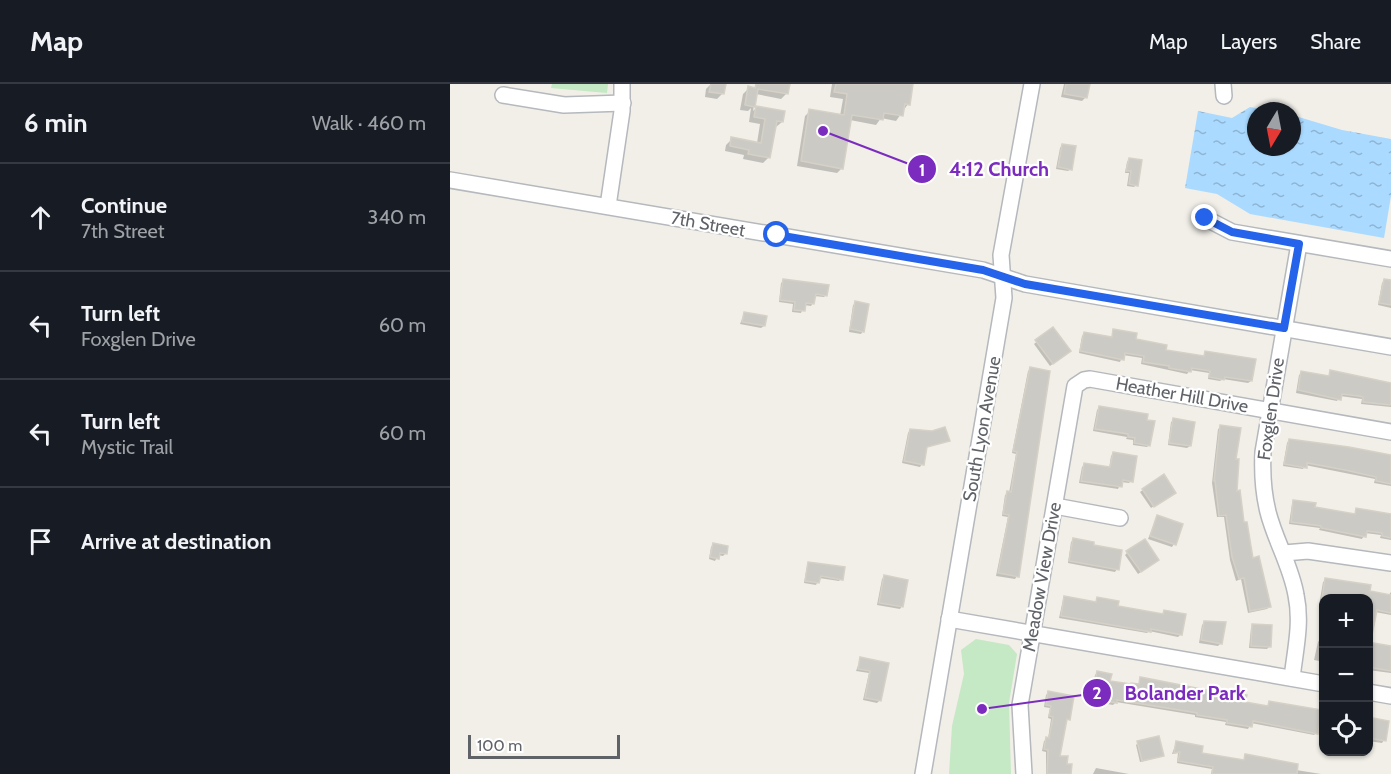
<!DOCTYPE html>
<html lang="en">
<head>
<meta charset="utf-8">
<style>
  :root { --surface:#171b24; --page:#20242c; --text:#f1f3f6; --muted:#9ea1a6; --line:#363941 }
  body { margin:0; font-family:Cabin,sans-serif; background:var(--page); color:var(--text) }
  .controls { position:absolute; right:18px; bottom:18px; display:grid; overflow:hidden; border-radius:12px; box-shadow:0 2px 4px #0004 }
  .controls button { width:54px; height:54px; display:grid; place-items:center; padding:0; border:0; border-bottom:2px solid var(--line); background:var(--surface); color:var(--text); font:30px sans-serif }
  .compass { position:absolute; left:797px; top:18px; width:54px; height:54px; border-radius:50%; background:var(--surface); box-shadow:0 2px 4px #0004; rotate:190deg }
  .scale { position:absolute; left:18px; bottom:15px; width:152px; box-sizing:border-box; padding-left:6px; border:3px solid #5f6368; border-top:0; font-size:16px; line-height:21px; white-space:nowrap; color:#5f6368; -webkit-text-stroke:4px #fff; paint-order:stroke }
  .stop { position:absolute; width:18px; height:18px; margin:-14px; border:4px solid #2563eb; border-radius:50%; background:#fff }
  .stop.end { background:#2563eb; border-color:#fff; box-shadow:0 2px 6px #0008 }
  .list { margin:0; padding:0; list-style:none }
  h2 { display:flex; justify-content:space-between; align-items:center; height:78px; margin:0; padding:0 24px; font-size:26px }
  h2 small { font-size:20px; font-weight:400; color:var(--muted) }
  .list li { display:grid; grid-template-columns:39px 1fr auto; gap:18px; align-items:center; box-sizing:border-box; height:108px; padding:0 24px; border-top:2px solid var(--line) }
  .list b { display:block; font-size:22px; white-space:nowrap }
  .list p { margin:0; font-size:20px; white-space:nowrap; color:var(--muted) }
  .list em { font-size:20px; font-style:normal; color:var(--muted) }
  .icon { flex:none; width:33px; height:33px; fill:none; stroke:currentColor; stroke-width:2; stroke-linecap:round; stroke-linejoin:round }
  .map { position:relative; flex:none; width:941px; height:690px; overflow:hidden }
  header { display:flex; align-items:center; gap:36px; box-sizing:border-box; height:84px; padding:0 30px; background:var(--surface); border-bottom:2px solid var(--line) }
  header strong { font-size:28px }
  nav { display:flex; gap:33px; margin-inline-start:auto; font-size:21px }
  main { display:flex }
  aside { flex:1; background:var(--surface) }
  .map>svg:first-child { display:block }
  .park { fill:#c5e8c5 }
  .water { fill:url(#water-ripples) }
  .shadow { fill:#0003 }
  .building { fill:#cccac5; stroke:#d6d1c6; stroke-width:1.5 }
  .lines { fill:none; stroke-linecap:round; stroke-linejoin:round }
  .minor-casing { stroke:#b5b8bc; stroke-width:18 }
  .minor { stroke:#fff; stroke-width:15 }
  .route { stroke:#2563eb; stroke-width:8 }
  .labels { text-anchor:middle; stroke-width:4.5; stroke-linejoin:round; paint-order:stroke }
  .street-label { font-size:18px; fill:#5f6368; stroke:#fff }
  .leader { fill:none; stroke:#7b2cbf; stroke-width:2 }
  .callout-dot { fill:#7b2cbf; stroke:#fff; stroke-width:2 }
  .mark-label { font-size:18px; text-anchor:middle; font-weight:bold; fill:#fff }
  .callout-label { font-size:20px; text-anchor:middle; font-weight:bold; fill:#7b2cbf; stroke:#fff; stroke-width:4.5; stroke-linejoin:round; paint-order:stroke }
</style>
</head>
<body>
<header>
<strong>Map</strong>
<nav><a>Map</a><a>Layers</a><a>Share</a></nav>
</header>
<main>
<aside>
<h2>6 min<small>Walk · 460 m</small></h2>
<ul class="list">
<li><svg class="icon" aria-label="ahead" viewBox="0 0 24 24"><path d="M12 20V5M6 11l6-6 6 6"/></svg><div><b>Continue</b><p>7th Street</p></div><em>340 m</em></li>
<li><svg class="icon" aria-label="left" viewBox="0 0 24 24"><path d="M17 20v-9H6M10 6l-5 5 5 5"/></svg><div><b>Turn left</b><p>Foxglen Drive</p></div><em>60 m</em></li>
<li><svg class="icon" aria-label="left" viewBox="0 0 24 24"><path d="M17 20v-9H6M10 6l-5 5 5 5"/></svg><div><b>Turn left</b><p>Mystic Trail</p></div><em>60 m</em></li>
<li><svg class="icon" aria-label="arrive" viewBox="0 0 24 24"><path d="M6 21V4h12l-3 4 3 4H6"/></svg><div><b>Arrive at destination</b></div></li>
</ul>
</aside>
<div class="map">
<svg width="941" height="690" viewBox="0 0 941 690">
  <defs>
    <pattern id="water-ripples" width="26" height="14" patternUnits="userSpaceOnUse" patternTransform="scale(1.5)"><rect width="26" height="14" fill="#aadaff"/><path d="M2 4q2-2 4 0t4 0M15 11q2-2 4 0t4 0" fill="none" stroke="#8eb4d2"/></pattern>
  </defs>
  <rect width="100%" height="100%" fill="#f1efe8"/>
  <!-- park -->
  <g class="park">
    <polygon points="102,0 158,0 157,9 101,4"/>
    <polygon points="526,555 559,561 567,570 559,619 561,690 499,690 502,642 514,590 511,566"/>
  </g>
  <!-- water -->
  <polygon class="water" points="800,23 823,27 806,27 806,63 842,63 842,31 892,46 941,55 941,112 934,154 800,130 767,110 735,104 748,27 782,34"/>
  <!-- shadow -->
  <g class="shadow">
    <polygon points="261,0 264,0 273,9 267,15 255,13 256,5"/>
    <polygon points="307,0 335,0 337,9 331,15 306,10 303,27 306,24 332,38 326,43 324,43 319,73 313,79 293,75 294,71 275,67 276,61 282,55 307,59 310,40 299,38 301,24 298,27 290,26 293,10 299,4 305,5"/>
    <polygon points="382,0 462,0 458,20 446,37 431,34 426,41 400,36 392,84 387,89 347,82 355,32 360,27 390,32 393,15 380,13"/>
    <polygon points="614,0 638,0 636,13 632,17 611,13"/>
    <polygon points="612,61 621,85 618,87 606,85 610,64"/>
    <polygon points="679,75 686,101 684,103 677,102 679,89 675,89 677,78"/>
    <polygon points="334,197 376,211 374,213 364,212 363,219 361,222 354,221 351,229 342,228 343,220 329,218 331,199"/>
    <polygon points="934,197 941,198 941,224 928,221 932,199"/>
    <polygon points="406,219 413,247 411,250 399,248 403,221"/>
    <polygon points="294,230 314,242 311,244 290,240"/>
    <polygon points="603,245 617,269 600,282 584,260"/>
    <polygon points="664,246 685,257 714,267 753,273 756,268 801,297 798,299 773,295 770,297 758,295 759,289 740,286 737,290 691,280 692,274 673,271 670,278 629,269 632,252 634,250 661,254"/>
    <polygon points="581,285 567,492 565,495 546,492 558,433 552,432 555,411 559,409 566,370 562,369 578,287"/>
    <polygon points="881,288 941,302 941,323 911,320 912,315 890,312 887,317 846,309 849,291 852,289 878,293"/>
    <polygon points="649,324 699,361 697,363 683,361 683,356 676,355 677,353 643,347 647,326"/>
    <polygon points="724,336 740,362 737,364 718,361 721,338"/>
    <polygon points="771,343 784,376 785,408 792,440 802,476 819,523 817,525 798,529 791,495 786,497 780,476 774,433 767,433 762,399 768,345"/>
    <polygon points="460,346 498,356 475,364 472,380 470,383 452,379 458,349"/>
    <polygon points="839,356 941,373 941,402 924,399 925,395 855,381 853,385 833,382 837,359"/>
    <polygon points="663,370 681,397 679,399 671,398 668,405 629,399 632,383 635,380 659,385 661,372"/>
    <polygon points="693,406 722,411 701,424 690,408"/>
    <polygon points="844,418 864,424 904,431 907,425 941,430 941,456 930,454 931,451 915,449 912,455 869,446 870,444 839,440 842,420"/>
    <polygon points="707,433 724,460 722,463 698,455"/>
    <polygon points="624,456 642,462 667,485 665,488 618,479 621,458"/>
    <polygon points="263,461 275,470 273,472 268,471 265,477 259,475 261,463"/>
    <polygon points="677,469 705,478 688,490 675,471"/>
    <polygon points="359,480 391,495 389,497 369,494 366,501 354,499 357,482"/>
    <polygon points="434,493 452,522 450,525 427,521 432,495"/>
    <polygon points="876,496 938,512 941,508 941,531 925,528 918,514 874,514 874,521 869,521 873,498"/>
    <polygon points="615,514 645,519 648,514 666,523 711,531 714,528 731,550 728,553 699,547 697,549 609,534 613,516"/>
    <polygon points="755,538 771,559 768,562 749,559 752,541"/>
    <polygon points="803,542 819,563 817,565 799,564 801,544"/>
    <polygon points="870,555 874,556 874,578 864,576 868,558"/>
    <polygon points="918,559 941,563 941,589 918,586"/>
    <polygon points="411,574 437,580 429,617 427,619 413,616 419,589 406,587"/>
    <polygon points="647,589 659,598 688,601 691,595 780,612 783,610 794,619 815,629 819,619 874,628 874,649 867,648 864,651 801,639 798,645 775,641 776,638 745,633 745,631 666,618 663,621 640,617 645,591"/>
    <polygon points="598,609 618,635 616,637 608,673 616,681 620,690 596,690 596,668 592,667 594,657 598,655 601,635 598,634 600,624 594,623 596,611"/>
    <polygon points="918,635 934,656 932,659 918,657"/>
    <polygon points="688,659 712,671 710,673 690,678 686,661"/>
    <polygon points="726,659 750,670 793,677 796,672 846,686 871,690 761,690 762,685 727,679 728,669 722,670"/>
    <polygon points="646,684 679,690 643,690"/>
  </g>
  <!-- building -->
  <g class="building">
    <polygon points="261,0 276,0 274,10 259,8"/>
    <polygon points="306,0 340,0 338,10 308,5 305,23 295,21 298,2 305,4"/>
    <polygon points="386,0 463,0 460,21 455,20 453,32 434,29 433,36 402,31 393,85 351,77 359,25 394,31 397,10 384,8"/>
    <polygon points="616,0 640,0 637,14 614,10"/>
    <polygon points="306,22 335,27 333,38 327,37 320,74 298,70 299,66 280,62 281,53 311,59 315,35 304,33"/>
    <polygon points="612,60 626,62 622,86 608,83"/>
    <polygon points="679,74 692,76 688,102 679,100 681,87 676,87"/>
    <polygon points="333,195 379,201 377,212 366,210 364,220 356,219 355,227 344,226 345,218 330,216"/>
    <polygon points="934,195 941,196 941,221 929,219"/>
    <polygon points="405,217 419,220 414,248 400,245"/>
    <polygon points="294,228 317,232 315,242 292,238"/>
    <polygon points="603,243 621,267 603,280 585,256"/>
    <polygon points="663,245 687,249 686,255 717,261 716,266 754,272 755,267 806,275 802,297 775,293 774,296 759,293 760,287 742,284 741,288 719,284 719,282 693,278 694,272 675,269 674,276 630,267 634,248 662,253"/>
    <polygon points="580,283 600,287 569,493 548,489 559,431 553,430 557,407 561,408 567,368 563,367"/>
    <polygon points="880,286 941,299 941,321 913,318 913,313 908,312 892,310 891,316 848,306 851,287 879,292"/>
    <polygon points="649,322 698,330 697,336 705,337 700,362 684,359 685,354 678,353 678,350 645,345"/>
    <polygon points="723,334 745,338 741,362 719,359"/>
    <polygon points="770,341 791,344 786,375 789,375 787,407 790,406 794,438 797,438 803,474 809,472 821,523 800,527 794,494 789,495 782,473 776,431 769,432 765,397 764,397"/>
    <polygon points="495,343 500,357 477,363 474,381 454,377 460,345 482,347"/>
    <polygon points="839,355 899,363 941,371 941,400 926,397 926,393 895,386 857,379 857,384 834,380"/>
    <polygon points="663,368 687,372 683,398 673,396 672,403 631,397 634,379 660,383"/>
    <polygon points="714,390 726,409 704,423 692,405"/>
    <polygon points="843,416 866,419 865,423 905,430 906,424 941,430 941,454 932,452 932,449 917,447 916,453 871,444 871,442 841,438"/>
    <polygon points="707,431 733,440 726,461 700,452"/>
    <polygon points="623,454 644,458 644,461 672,466 669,486 619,477"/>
    <polygon points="695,455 709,476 691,488 676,467"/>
    <polygon points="263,459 278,462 277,470 270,469 269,475 260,473"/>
    <polygon points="358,478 395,483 393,496 371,492 369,499 355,497"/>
    <polygon points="434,491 458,496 453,523 429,519"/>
    <polygon points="875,494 921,501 920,507 941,511 941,529 927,526 922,551 918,551 918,514 872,514"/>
    <polygon points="614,512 646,518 647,513 669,517 668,522 713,530 714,526 736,530 732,551 701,545 701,548 611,532"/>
    <polygon points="754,537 776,538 772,560 751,556"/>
    <polygon points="802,540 822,541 821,563 801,562"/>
    <polygon points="918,558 941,562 941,587 918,583"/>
    <polygon points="410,573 439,579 431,617 415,614 420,587 408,585"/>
    <polygon points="647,587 662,590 660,597 681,600 681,599 689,600 690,593 782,611 782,608 797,611 795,618 818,622 819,617 872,626 868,650 803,637 802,643 777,639 777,636 747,631 747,629 667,616 667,619 642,615"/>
    <polygon points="598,607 624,612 620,636 617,635 610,672 618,672 617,680 622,680 621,690 597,690 598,666 594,665 596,653 599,654 603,633 599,632 601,622 596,621"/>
    <polygon points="918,633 939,637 936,657 918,654"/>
    <polygon points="709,652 714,672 692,677 687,657"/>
    <polygon points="726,657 753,662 752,669 794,676 795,670 848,680 847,690 762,690 763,683 728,677 730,668 724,669"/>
  </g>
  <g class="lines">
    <defs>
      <g id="minor">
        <polyline points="773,0 774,12"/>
        <polyline points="53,11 114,21 173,19"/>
        <polyline points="0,96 533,186 575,200 941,263"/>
        <polyline points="158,122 172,27 172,0"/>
        <polyline points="755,134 782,148 941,175"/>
        <polyline points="605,422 670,434"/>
        <polyline points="834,469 858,467 941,479"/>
        <polyline points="499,535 874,600"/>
        <path d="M842,594C845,567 852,539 846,511C841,482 825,456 818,428C813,408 812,388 813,368L849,160"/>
        <polyline points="918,608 941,612"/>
        <polyline points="473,690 554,214 551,171 582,0"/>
        <polyline points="574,690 570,621 625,302 634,296 640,295 941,348"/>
      </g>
    </defs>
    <!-- minor casing -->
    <use href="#minor" class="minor-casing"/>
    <!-- minor -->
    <use href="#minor" class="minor"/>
  </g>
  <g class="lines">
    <!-- route -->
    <polyline class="route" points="327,151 533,186 575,200 834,244 849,160 782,148 755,134"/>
  </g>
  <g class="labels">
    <!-- street labels -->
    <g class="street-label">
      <text transform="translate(258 140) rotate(10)" y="6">7th Street</text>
      <text transform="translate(732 311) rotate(10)" y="6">Heather Hill Drive</text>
      <text transform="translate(821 325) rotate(-82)" y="6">Foxglen Drive</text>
      <text transform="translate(532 345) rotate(-80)" y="6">South Lyon Avenue</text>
      <text transform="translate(592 493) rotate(-80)" y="6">Meadow View Drive</text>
    </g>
  </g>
  <!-- callouts -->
  <path class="leader" d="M373 47L472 85M532 625L647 609"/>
  <g class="callout-dot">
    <circle cx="373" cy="47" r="6"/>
    <circle cx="532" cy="625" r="6"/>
    <circle cx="472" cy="85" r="15"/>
    <circle cx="647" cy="609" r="15"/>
  </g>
  <g class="mark-label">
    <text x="472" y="92">1</text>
    <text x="647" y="615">2</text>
  </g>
  <g class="callout-label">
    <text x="549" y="92">4:12 Church</text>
    <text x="735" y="616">Bolander Park</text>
  </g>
</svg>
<div class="controls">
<button>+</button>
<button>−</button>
<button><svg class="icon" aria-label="locate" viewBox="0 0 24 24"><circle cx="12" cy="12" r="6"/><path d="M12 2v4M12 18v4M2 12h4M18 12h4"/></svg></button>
</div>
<svg class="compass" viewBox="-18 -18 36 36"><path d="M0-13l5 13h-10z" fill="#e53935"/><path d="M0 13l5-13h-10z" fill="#9ea1a6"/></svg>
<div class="scale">100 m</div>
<div class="stop" style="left:327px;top:151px"></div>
<div class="stop end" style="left:755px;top:134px"></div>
</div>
</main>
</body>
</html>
